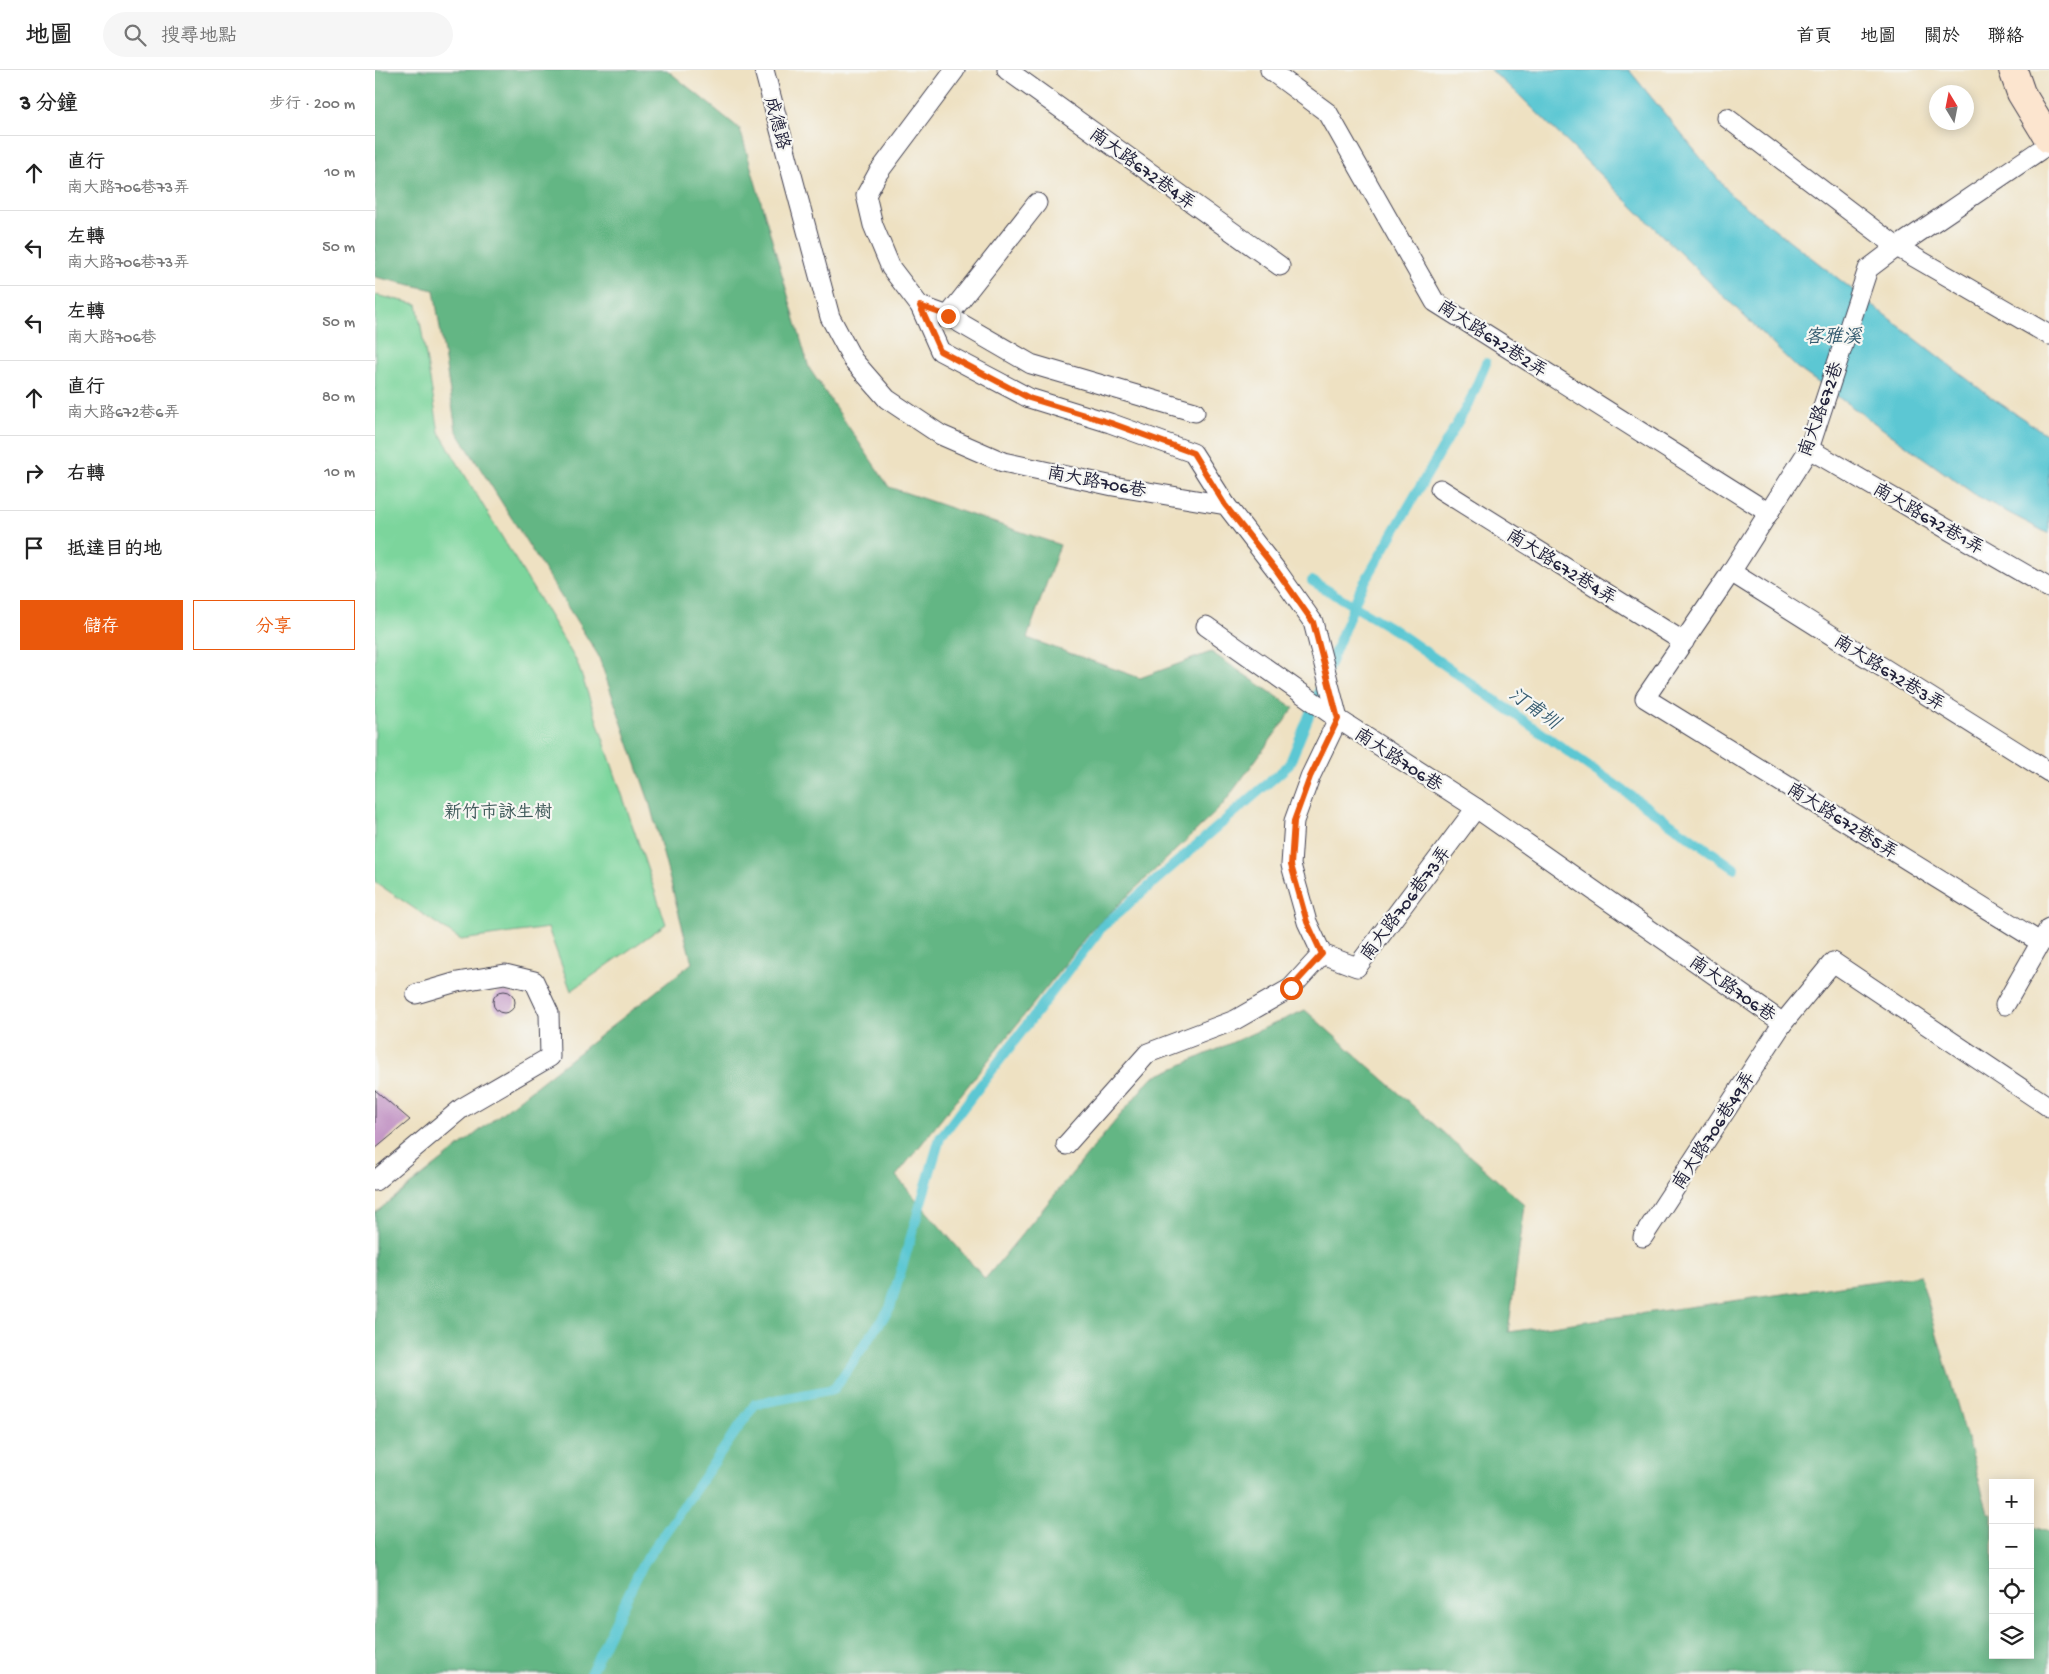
<!DOCTYPE html>
<html lang="zh-TW">
<head>
<meta charset="utf-8">
<style>
  :root { --surface:#fff; --page:#f6f6f6; --text:#222; --muted:#767676; --line:#e0e0e0; --accent:#ea580c }
  body { margin:0; font-family:"Gochi Hand","LXGW WenKai TC",sans-serif; background:var(--page); color:var(--text) }
  .controls { position:absolute; right:15px; bottom:15px; display:grid; overflow:hidden; border-radius:0px; box-shadow:0 2px 12px #0003 }
  .controls button { width:45px; height:45px; display:grid; place-items:center; padding:0; border:0; border-bottom:1px solid var(--line); background:var(--surface); color:var(--text); font:25px sans-serif }
  .compass { position:absolute; left:1554px; top:15px; width:45px; height:45px; border-radius:50%; background:var(--surface); box-shadow:0 2px 12px #0003; rotate:350deg }
  .stop { position:absolute; width:15px; height:15px; margin:-11px; border:4px solid #ea580c; border-radius:50%; background:#fff }
  .stop.end { background:#ea580c; border-color:#fff; box-shadow:0 1px 5px #0008 }
  .list { margin:0; padding:0; list-style:none }
  h2 { display:flex; justify-content:space-between; align-items:center; height:65px; margin:0; padding:0 20px; font-size:21px }
  h2 small { font-size:16px; font-weight:400; color:var(--muted) }
  .list li { display:grid; grid-template-columns:32px 1fr auto; gap:15px; align-items:center; box-sizing:border-box; height:75px; padding:0 20px; border-top:1px solid var(--line) }
  .list b { display:block; font-size:19px; white-space:nowrap }
  .list p { margin:0; font-size:16px; white-space:nowrap; color:var(--muted) }
  .list em { font-size:16px; font-style:normal; color:var(--muted) }
  .actions { display:flex; gap:10px; padding:15px 20px }
  .actions a { flex:1; padding:11px 0; border:1px solid var(--accent); border-radius:0px; text-align:center; font-size:18px; color:var(--accent) }
  .actions .main { background:var(--accent); color:#fff }
  .icon { flex:none; width:28px; height:28px; fill:none; stroke:currentColor; stroke-width:2; stroke-linecap:round; stroke-linejoin:round }
  .map { position:relative; flex:none; width:1674px; height:1604px; overflow:hidden }
  header { display:flex; align-items:center; gap:30px; box-sizing:border-box; height:70px; padding:0 25px; background:var(--surface); border-bottom:1px solid var(--line) }
  header strong { font-size:24px }
  nav { display:flex; gap:28px; margin-inline-start:auto; font-size:18px }
  .search { width:350px; height:45px; background:var(--page); display:flex; align-items:center; gap:12px; box-sizing:border-box; padding:0 18px; border-radius:28px; color:var(--muted); font-size:19px }
  main { display:flex }
  aside { flex:1; background:var(--surface) }
  .map>svg:first-child { display:block }
  .green { fill:#7bd59c; stroke:#4e7c6c }
  .forest { fill:#64b684; stroke:#436c60 }
  .water { fill:#5bc7d3; stroke:#3e7487 }
  .lines { fill:none; stroke-linecap:round; stroke-linejoin:round }
  .stream { stroke:#5bc7d3; stroke-width:10 }
  .building { fill:#c498c6 }
  .lane-casing { stroke:#413f4f; stroke-width:21 }
  .secondary-casing { stroke:#413f4f; stroke-width:30 }
  .lane { stroke:#fff; stroke-width:19 }
  .secondary { stroke:#fce5cf; stroke-width:28 }
  .route { stroke:#ea580c; stroke-width:6 }
  .labels { text-anchor:middle; stroke-width:4.5; stroke-linejoin:round; paint-order:stroke }
  .street-label { font-size:18px; fill:#22223b; stroke:#f6f6f2 }
  .park-label { font-size:18px; fill:#3d5858; stroke:#f6f6f2 }
  .water-label { font-size:19px; font-style:italic; fill:#365c70; stroke:#f6f6f2 }
</style>
</head>
<body>
<header>
<strong>地圖</strong>
<div class="search"><svg class="icon" aria-label="search" viewBox="0 0 24 24"><circle cx="10" cy="10" r="6"/><path d="M15 15l6 6"/></svg>搜尋地點</div>
<nav><a>首頁</a><a>地圖</a><a>關於</a><a>聯絡</a></nav>
</header>
<main>
<aside>
<h2>3 分鐘<small>步行 · 200 m</small></h2>
<ul class="list">
<li><svg class="icon" aria-label="ahead" viewBox="0 0 24 24"><path d="M12 20V5M6 11l6-6 6 6"/></svg><div><b>直行</b><p>南大路706巷73弄</p></div><em>10 m</em></li>
<li><svg class="icon" aria-label="left" viewBox="0 0 24 24"><path d="M17 20v-9H6M10 6l-5 5 5 5"/></svg><div><b>左轉</b><p>南大路706巷73弄</p></div><em>50 m</em></li>
<li><svg class="icon" aria-label="left" viewBox="0 0 24 24"><path d="M17 20v-9H6M10 6l-5 5 5 5"/></svg><div><b>左轉</b><p>南大路706巷</p></div><em>50 m</em></li>
<li><svg class="icon" aria-label="ahead" viewBox="0 0 24 24"><path d="M12 20V5M6 11l6-6 6 6"/></svg><div><b>直行</b><p>南大路672巷6弄</p></div><em>80 m</em></li>
<li><svg class="icon" aria-label="right" viewBox="0 0 24 24"><path d="M7 20v-9h11M14 6l5 5-5 5"/></svg><div><b>右轉</b></div><em>10 m</em></li>
<li><svg class="icon" aria-label="arrive" viewBox="0 0 24 24"><path d="M6 21V4h12l-3 4 3 4H6"/></svg><div><b>抵達目的地</b></div></li>
</ul>
<div class="actions"><a class="main">儲存</a><a>分享</a></div>
</aside>
<div class="map">
<svg width="1674" height="1604" viewBox="0 0 1674 1604">
  <rect width="100%" height="100%" fill="#f6f6f2"/>
  <filter id="ink" filterUnits="userSpaceOnUse"><feTurbulence type="fractalNoise" baseFrequency=".02" numOctaves="2"/><feDisplacementMap in="SourceGraphic" scale="10" xChannelSelector="R" yChannelSelector="G"/><feConvolveMatrix kernelMatrix="1 2 1 2 8 2 1 2 1" color-interpolation-filters="sRGB"/></filter>
  <filter id="wash" filterUnits="userSpaceOnUse"><feTurbulence type="fractalNoise" baseFrequency=".0096" numOctaves="4" result="noise"/><feDisplacementMap in="SourceGraphic" scale="20" xChannelSelector="R" yChannelSelector="G"/><feGaussianBlur stdDeviation="1.12" result="paint"/><feColorMatrix in="noise" values="0 0 0 0 0 0 0 0 0 0 0 0 0 0 0 0 0 1.4 0 .05"/><feComposite in="paint" operator="in"/></filter>
  <g filter="url(#wash)">
    <rect width="100%" height="100%" fill="#eee1c2"/>
    <!-- green -->
    <polygon class="green" points="0,225 42,234 64,362 202,592 291,854 196,921 173,858 86,870 0,812"/>
    <!-- forest -->
    <polygon class="forest" points="0,0 292,0 365,59 434,298 514,417 685,475 652,568 765,608 836,582 919,638 846,737 718,859 521,1106 610,1209 775,1009 930,940 1150,1135 1133,1262 1545,1205 1613,1442 1618,1444 1618,1585 1655,1585 1655,1456 1674,1462 1674,1604 0,1604 0,1143 317,893 274,731 223,585 81,360 59,220 0,207"/>
    <!-- water -->
    <polygon class="water" points="1115,0 1254,0 1356,125 1614,326 1674,366 1674,464 1602,426 1421,297 1139,20"/>
    <g class="lines">
      <!-- stream -->
      <g class="stream">
        <polyline points="937,511 1021,561 1359,798"/>
        <polyline points="215,1604 268,1494 380,1334 459,1319 515,1238 565,1068 727,857 914,695 985,520 1095,331 1111,293"/>
      </g>
    </g>
    <g id="blocks">
      <!-- building -->
      <g class="building">
        <circle cx="129" cy="932" r="11"/>
        <polygon points="0,1020 35,1050 0,1079"/>
      </g>
    </g>
  </g>
  <g filter="url(#ink)">
    <use href="#blocks" fill-opacity="0" stroke="#413f4f" stroke-width="1"/>
    <g class="lines">
      <defs>
        <g id="lane">
          <polyline points="389,0 455,247 478,290 512,329 566,365 628,392 738,416 851,435 902,501 938,552 963,649"/>
          <polyline points="580,0 503,103 491,125 498,155 516,198 545,236 565,281 654,328 735,353 818,383 851,435"/>
          <polyline points="632,0 905,196"/>
          <polyline points="895,0 953,43 1060,232 1394,443"/>
          <polyline points="1352,48 1522,177 1674,265"/>
          <polyline points="545,236 573,246 656,294 820,342"/>
          <polyline points="573,246 662,133"/>
          <polyline points="1434,379 1674,518"/>
          <polyline points="1065,419 1309,572"/>
          <polyline points="1356,502 1674,702"/>
          <polyline points="831,556 963,649 1101,738 1408,953 1458,892 1674,1037"/>
          <polyline points="963,649 935,707 919,751 916,795 932,852 947,884 982,897 1101,738"/>
          <polyline points="1665,872 1270,628 1356,502 1434,379 1493,199 1522,177 1674,74"/>
          <polyline points="1630,935 1674,858"/>
          <polyline points="691,1075 773,983 860,950 916,918 947,884"/>
          <polyline points="0,1111 87,1038 175,987 174,943 159,911 130,904 82,912 41,924"/>
          <polyline points="1268,1167 1408,953"/>
        </g>
        <polyline id="secondary" points="1638,0 1646,23 1674,69"/>
      </defs>
      <!-- lane casing -->
      <use href="#lane" class="lane-casing"/>
      <!-- secondary casing -->
      <use href="#secondary" class="secondary-casing"/>
      <!-- lane -->
      <use href="#lane" class="lane"/>
      <!-- secondary -->
      <use href="#secondary" class="secondary"/>
    </g>
  </g>
  <g class="lines" filter="url(#ink)">
    <!-- route -->
    <polyline class="route" points="573,246 545,236 565,281 654,328 736,353 818,383 850,435 902,501 938,552 963,649 935,707 919,751 916,795 932,852 947,884 916,918"/>
  </g>
  <g class="labels">
    <!-- street labels -->
    <g class="street-label">
      <text transform="translate(403 53) rotate(75)" y="6">成德路</text>
      <text transform="translate(768 98) rotate(36)" y="6">南大路672巷4弄</text>
      <text transform="translate(1118 268) rotate(33)" y="6">南大路672巷2弄</text>
      <text transform="translate(1445 339) rotate(-70)" y="6">南大路672巷</text>
      <text transform="translate(722 411) rotate(11)" y="6">南大路706巷</text>
      <text transform="translate(1554 448) rotate(30)" y="6">南大路672巷1弄</text>
      <text transform="translate(1187 496) rotate(32)" y="6">南大路672巷4弄</text>
      <text transform="translate(1515 602) rotate(32)" y="6">南大路672巷3弄</text>
      <text transform="translate(1024 689) rotate(33)" y="6">南大路706巷</text>
      <text transform="translate(1468 750) rotate(32)" y="6">南大路672巷5弄</text>
      <text transform="translate(1030 833) rotate(-53)" y="6">南大路706巷73弄</text>
      <text transform="translate(1358 918) rotate(35)" y="6">南大路706巷</text>
      <text transform="translate(1338 1060) rotate(-57)" y="6">南大路706巷49弄</text>
    </g>
    <!-- park labels -->
    <g class="park-label">
      <text x="123" y="747">新竹市詠生樹</text>
    </g>
    <!-- water labels -->
    <g class="water-label">
      <text x="1458" y="272">客雅溪</text>
      <text transform="translate(1160 637) rotate(35)" y="7">汀甫圳</text>
    </g>
  </g>
</svg>
<div class="controls">
<button>+</button>
<button>−</button>
<button><svg class="icon" aria-label="locate" viewBox="0 0 24 24"><circle cx="12" cy="12" r="6"/><path d="M12 2v4M12 18v4M2 12h4M18 12h4"/></svg></button>
<button><svg class="icon" aria-label="layers" viewBox="0 0 24 24"><path d="M12 4l9 5-9 5-9-5zM3 14l9 5 9-5"/></svg></button>
</div>
<svg class="compass" viewBox="-18 -18 36 36"><path d="M0-13l5 13h-10z" fill="#e53935"/><path d="M0 13l5-13h-10z" fill="#767676"/></svg>
<div class="stop" style="left:916px;top:918px"></div>
<div class="stop end" style="left:573px;top:246px"></div>
</div>
</main>
</body>
</html>
